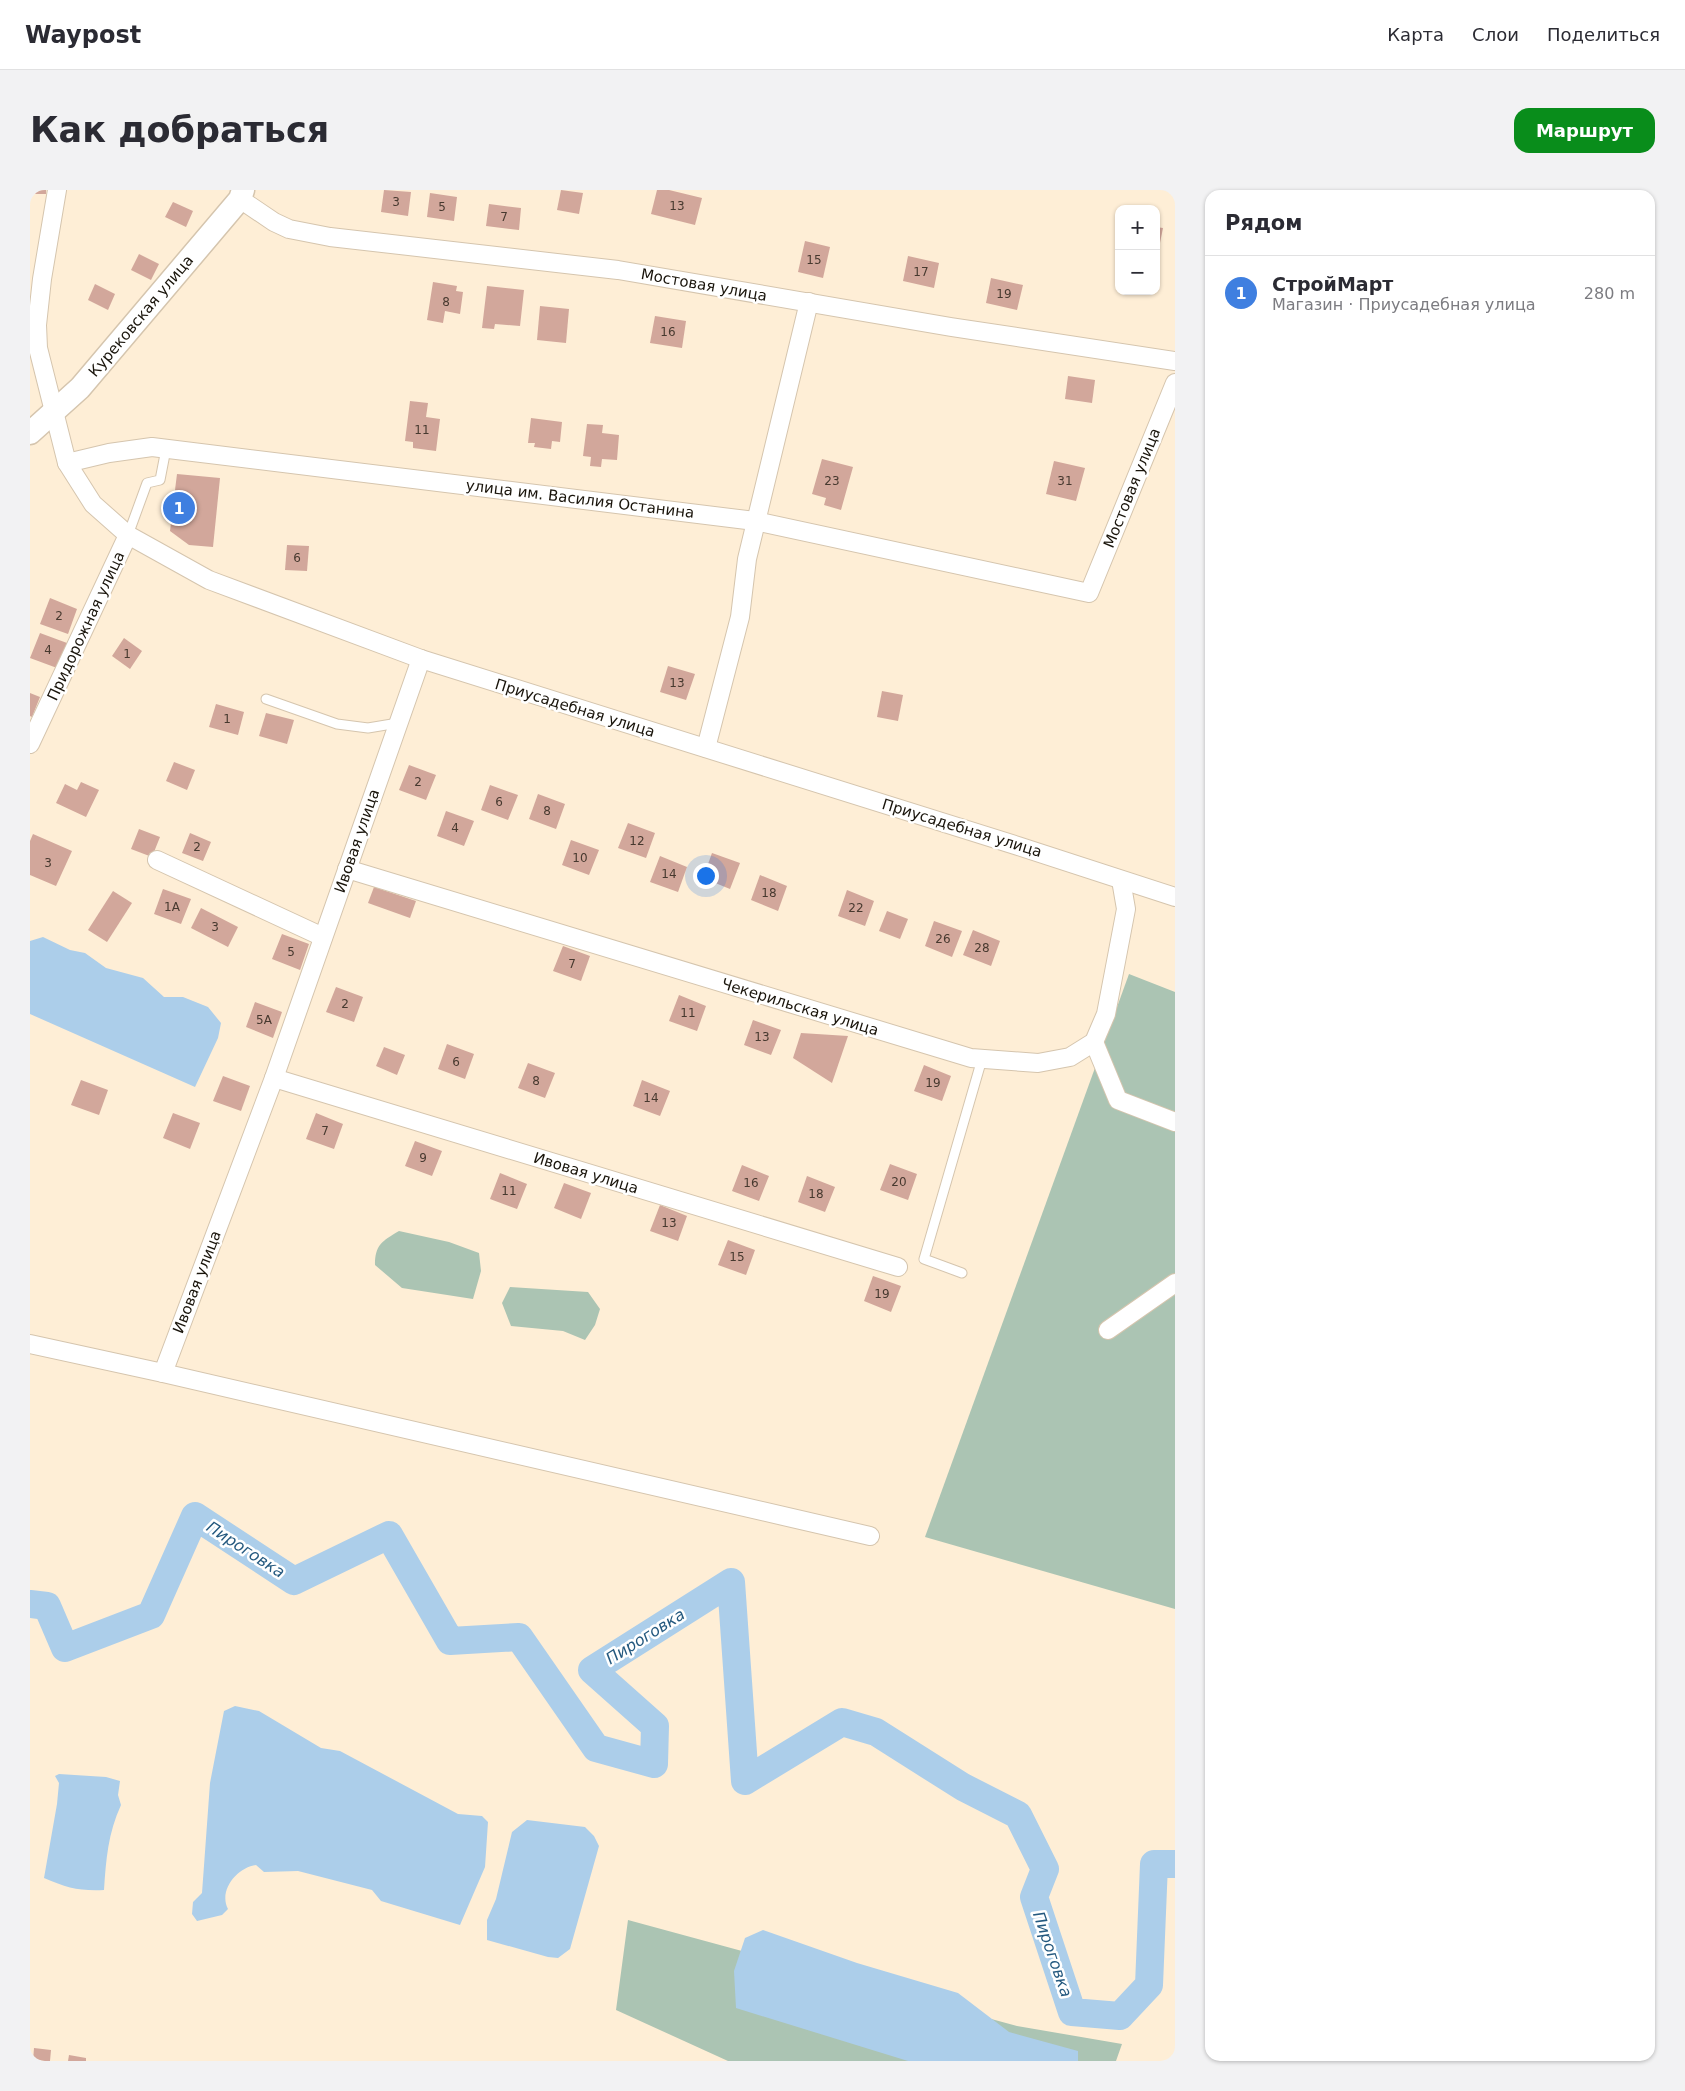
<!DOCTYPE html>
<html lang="ru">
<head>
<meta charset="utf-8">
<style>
  :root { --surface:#fff; --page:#f2f2f3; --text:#2b2b33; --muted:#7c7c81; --line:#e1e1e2; --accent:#098d1b }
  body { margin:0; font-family:"DejaVu Sans",sans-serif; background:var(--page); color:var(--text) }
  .controls { position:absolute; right:15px; top:15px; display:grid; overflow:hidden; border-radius:10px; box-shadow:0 1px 4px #0004 }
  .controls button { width:45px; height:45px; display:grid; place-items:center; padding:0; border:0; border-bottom:1px solid var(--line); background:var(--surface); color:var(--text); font:25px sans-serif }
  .you { position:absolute; left:675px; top:685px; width:18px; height:18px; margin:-12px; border:4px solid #fff; border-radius:50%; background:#1a73e8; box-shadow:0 0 0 8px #1a73e833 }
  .badge { display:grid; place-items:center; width:32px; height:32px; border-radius:50%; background:var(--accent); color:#fff; font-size:16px; font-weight:700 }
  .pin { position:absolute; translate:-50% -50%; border:2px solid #fff; box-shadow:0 1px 5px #0006 }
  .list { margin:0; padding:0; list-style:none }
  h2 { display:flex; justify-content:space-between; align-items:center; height:65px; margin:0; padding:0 20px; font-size:21px }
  h2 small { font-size:16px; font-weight:400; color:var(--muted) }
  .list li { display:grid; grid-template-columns:32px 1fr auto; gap:15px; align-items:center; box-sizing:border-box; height:75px; padding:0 20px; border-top:1px solid var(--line) }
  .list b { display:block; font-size:19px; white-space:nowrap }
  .list p { margin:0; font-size:16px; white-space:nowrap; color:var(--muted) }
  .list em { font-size:16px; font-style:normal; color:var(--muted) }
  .map { position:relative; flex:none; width:1145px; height:1871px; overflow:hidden; border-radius:15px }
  header { display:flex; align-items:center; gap:30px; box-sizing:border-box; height:70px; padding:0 25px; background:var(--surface); border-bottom:1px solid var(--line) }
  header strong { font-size:24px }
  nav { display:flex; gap:28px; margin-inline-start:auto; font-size:18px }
  .intro { display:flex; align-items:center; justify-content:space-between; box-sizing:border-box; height:120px; padding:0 30px }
  h1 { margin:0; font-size:35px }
  .button { padding:12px 22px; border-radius:15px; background:var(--accent); color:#fff; font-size:18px; font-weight:700 }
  main { display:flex; gap:30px; padding:0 30px }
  aside { flex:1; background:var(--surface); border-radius:15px; box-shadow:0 1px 4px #0004 }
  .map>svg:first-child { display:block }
  .green { fill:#abc4b3 }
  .water { fill:#acceea }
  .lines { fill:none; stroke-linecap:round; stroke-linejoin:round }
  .river { stroke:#acceea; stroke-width:28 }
  .building { fill:#d2a79b }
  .service-casing { stroke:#d5c5ae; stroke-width:11 }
  .minor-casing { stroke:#d5c5ae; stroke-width:20 }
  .tertiary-casing { stroke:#d5c5ae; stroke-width:25 }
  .service { stroke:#fff; stroke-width:9 }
  .minor { stroke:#fff; stroke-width:18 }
  .tertiary { stroke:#fff; stroke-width:22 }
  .labels { text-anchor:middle; stroke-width:5; stroke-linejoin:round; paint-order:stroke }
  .number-label { font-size:12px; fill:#47392f }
  .street-label { font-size:15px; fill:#19140b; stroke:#fff }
  .water-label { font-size:16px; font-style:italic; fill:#24597f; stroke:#fff }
</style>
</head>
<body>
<header>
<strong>Waypost</strong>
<nav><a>Карта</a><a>Слои</a><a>Поделиться</a></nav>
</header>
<div class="intro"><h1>Как добраться</h1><a class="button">Маршрут</a></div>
<main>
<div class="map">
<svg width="1145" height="1871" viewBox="0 0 1145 1871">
  <rect width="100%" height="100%" fill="#feeed6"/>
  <!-- green -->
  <g class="green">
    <polygon points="1099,784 1145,802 1145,1419 895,1347"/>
    <path d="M369,1041L419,1052L449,1063L451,1081L443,1109L372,1098L345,1075C345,1055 352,1051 369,1041Z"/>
    <polygon points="480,1097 558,1102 570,1119 565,1135 555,1150 533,1141 481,1136 472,1113"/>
    <polygon points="598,1730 987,1836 1092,1854 1086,1871 698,1871 586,1820"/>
  </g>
  <!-- water -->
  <g class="water">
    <polygon points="13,747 40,760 55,763 76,778 113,788 134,807 153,807 178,817 191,833 188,848 165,897 0,824 0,751"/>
    <path d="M205,1516L229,1521L291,1558L310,1561L428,1624L452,1626L458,1632L455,1677L430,1735L351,1711L342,1700L268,1681L234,1682L226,1675C208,1677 188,1700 198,1719L192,1725L167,1731L162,1724L163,1712L172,1703L180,1593L194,1521Z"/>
    <path d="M29,1584L76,1587L90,1591L88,1605L91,1615C78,1643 76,1670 74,1700C49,1701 37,1698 14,1688L27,1614L29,1593L25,1586Z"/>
    <polygon points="497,1630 555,1637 564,1646 569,1656 540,1759 528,1768 518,1767 457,1750 457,1730 466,1709 482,1642"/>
    <polygon points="733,1740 827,1773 928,1803 979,1842 1048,1861 1048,1871 878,1871 706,1818 704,1781 715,1748"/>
  </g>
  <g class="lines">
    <!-- river -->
    <polyline class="river" points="0,1414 17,1416 35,1458 121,1425 165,1326 264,1391 359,1345 420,1451 489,1447 566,1558 624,1574 625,1536 562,1480 701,1392 715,1591 812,1532 846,1542 933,1597 988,1625 1015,1679 1004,1707 1042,1822 1090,1826 1119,1795 1124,1674 1145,1674"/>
  </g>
  <!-- building -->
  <g class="building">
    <rect x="0" y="0" width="16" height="4"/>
    <polygon points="354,0 381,2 378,26 351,22"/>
    <polygon points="531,0 553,3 549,24 527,20"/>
    <polygon points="627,0 639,0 672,8 665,35 621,24"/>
    <polygon points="400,3 427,7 424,31 397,27"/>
    <polygon points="143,12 163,21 156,37 135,27"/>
    <polygon points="459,14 491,18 489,40 456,36"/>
    <polygon points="1126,37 1133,38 1128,63 1126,63"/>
    <polygon points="775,51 800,57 793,88 768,82"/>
    <polygon points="109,64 129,74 121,90 101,80"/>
    <polygon points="878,66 909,73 904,98 873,91"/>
    <polygon points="961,88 993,95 987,120 956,113"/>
    <polygon points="403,92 427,96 426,101 433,102 430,124 415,121 413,133 397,130"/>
    <polygon points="65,94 85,104 78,120 58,110"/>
    <polygon points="457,96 494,100 490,136 465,134 464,139 452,138"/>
    <polygon points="510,116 539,119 536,153 507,150"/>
    <polygon points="625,126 656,131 652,158 620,153"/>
    <polygon points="1038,186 1065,190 1062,213 1035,209"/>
    <polygon points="380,211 398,213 396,227 410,229 406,261 383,258 383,252 375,251"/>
    <polygon points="501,228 532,232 530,252 522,251 521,259 504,257 505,253 498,253"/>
    <polygon points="557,234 573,235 572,243 589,245 587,270 572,269 571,277 560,276 561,267 553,266"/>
    <polygon points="792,269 823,277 811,320 794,315 796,308 782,304"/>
    <polygon points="1024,271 1055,278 1046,311 1016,304"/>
    <polygon points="147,284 190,288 183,357 159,355 140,341"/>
    <polygon points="257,355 279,356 277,381 255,380"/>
    <polygon points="20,408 47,419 38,444 10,434"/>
    <polygon points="10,443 37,453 27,478 0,468"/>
    <polygon points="94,448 112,461 100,479 82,466"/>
    <polygon points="638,476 665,484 656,510 630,502"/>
    <polygon points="852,501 873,505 868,531 847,527"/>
    <polygon points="0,503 10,507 2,527 0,526"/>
    <polygon points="186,514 214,522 208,545 179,537"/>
    <polygon points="236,523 264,530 257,554 229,546"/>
    <polygon points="144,572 165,580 157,600 136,591"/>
    <polygon points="379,575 406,585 396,610 369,600"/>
    <polygon points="51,592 69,600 56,627 26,613 35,594 47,600"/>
    <polygon points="460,595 488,605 478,630 451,620"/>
    <polygon points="508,604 535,614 526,639 499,629"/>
    <polygon points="416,621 444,631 434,656 407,646"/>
    <polygon points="598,633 625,643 616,668 588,658"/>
    <polygon points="109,639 130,647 122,667 101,659"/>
    <polygon points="160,643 181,652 173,671 152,663"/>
    <polygon points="3,644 42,661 26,696 0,685 0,651"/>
    <polygon points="541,650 569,660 559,685 532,675"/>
    <polygon points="682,663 710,673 700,699 673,688"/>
    <polygon points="630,666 657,677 648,702 620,692"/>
    <polygon points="730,685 757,696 748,721 721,710"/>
    <polygon points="344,697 386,711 380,728 338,713"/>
    <polygon points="133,699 161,709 151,734 124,724"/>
    <polygon points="817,700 844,711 835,736 808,726"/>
    <polygon points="83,701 102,713 77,752 58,740"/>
    <polygon points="171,718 208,737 198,757 161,738"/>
    <polygon points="857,721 878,729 870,749 849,741"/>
    <polygon points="904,731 932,741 922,767 895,756"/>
    <polygon points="943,740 970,751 961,776 933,765"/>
    <polygon points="252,744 279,754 270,780 242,769"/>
    <polygon points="533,756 560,766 551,791 523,781"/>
    <polygon points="306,797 333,807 324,832 296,822"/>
    <polygon points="649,805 676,816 667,841 639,831"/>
    <polygon points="225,812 252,822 243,848 216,837"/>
    <polygon points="723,830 751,840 741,865 714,855"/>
    <polygon points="771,843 818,846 802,893 763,868"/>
    <polygon points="417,854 444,864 435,889 408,879"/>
    <polygon points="354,857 375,865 367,885 346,876"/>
    <polygon points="498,873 525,883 515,908 488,898"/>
    <polygon points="894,875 921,886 912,911 884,901"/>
    <polygon points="193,886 220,896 211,921 183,911"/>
    <polygon points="51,890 78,900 69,925 41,915"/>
    <polygon points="612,890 640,901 630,926 603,916"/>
    <polygon points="143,923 170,933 160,959 133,948"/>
    <polygon points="286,923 313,934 304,959 276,949"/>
    <polygon points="385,951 412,961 402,986 375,976"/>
    <polygon points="860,974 887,984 878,1010 850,1000"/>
    <polygon points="712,975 739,986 729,1011 702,1001"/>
    <polygon points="470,983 497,994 487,1019 460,1009"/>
    <polygon points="777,986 805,997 795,1022 768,1012"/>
    <polygon points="534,993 561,1003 551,1029 524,1018"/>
    <polygon points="630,1015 657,1026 648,1051 620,1041"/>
    <polygon points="698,1050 725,1060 716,1085 688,1075"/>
    <polygon points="843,1086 871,1096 861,1122 834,1111"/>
    <polygon points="4,1858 21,1860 20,1871 3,1871"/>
    <polygon points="39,1865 56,1868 56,1871 38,1871"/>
  </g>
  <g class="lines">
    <defs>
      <g id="service">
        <polyline points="98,345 117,293 130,290 136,259"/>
        <polyline points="236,509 307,534 338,538 368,533"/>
        <polyline points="932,1083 894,1069 952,869"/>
      </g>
      <g id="minor">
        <polyline points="27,0 12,89 7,135 8,158 37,273 63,314 98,345 179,390 391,469 988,656 1145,707"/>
        <polyline points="210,9 244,32 259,39 300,47 588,80 921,137 1145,171"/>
        <polyline points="37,273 79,263 122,257 725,331 1059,403 1145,193"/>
        <polyline points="0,554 98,345"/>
        <polyline points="676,558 710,427 717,369 779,112"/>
        <polyline points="127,670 293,747"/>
        <polyline points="317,679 941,868 1008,873 1040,867 1064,852 1076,824 1096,719 1091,690"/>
        <polyline points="1064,852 1088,910 1145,932"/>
        <polyline points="244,888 868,1077"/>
        <polyline points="1078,1140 1145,1093"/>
        <polyline points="0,1154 133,1183 840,1346"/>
        <polyline points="133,1183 244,888 391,469"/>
      </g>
      <polyline id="tertiary" points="0,243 50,198 210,9 213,0"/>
    </defs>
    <!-- service casing -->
    <use href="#service" class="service-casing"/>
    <!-- minor casing -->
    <use href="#minor" class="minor-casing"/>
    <!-- tertiary casing -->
    <use href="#tertiary" class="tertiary-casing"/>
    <!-- service -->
    <use href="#service" class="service"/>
    <!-- minor -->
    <use href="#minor" class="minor"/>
    <!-- tertiary -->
    <use href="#tertiary" class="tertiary"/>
  </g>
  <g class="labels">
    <!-- number labels -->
    <g class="number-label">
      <text x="366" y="16">3</text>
      <text x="647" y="20">13</text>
      <text x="412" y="21">5</text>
      <text x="474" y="31">7</text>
      <text x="784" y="74">15</text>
      <text x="891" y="86">17</text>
      <text x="974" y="108">19</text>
      <text x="416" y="116">8</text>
      <text x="638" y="146">16</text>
      <text x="392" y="244">11</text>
      <text x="802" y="295">23</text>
      <text x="1035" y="295">31</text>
      <text x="267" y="372">6</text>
      <text x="29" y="430">2</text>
      <text x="18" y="464">4</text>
      <text x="97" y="468">1</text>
      <text x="647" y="497">13</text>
      <text x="197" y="533">1</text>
      <text x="388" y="596">2</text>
      <text x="469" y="616">6</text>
      <text x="517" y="625">8</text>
      <text x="425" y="642">4</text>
      <text x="607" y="655">12</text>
      <text x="167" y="661">2</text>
      <text x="550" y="672">10</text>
      <text x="18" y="677">3</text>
      <text x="639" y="688">14</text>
      <text x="739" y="707">18</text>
      <text x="142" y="721">1А</text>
      <text x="826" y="722">22</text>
      <text x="185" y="741">3</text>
      <text x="913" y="753">26</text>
      <text x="952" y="762">28</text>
      <text x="261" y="766">5</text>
      <text x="542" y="778">7</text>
      <text x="315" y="818">2</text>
      <text x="658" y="827">11</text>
      <text x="234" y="834">5А</text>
      <text x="732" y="851">13</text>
      <text x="426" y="876">6</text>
      <text x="506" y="895">8</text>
      <text x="903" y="897">19</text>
      <text x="621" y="912">14</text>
      <text x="295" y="945">7</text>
      <text x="393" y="972">9</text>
      <text x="869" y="996">20</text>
      <text x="721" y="997">16</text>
      <text x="479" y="1005">11</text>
      <text x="786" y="1008">18</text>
      <text x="639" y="1037">13</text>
      <text x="707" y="1071">15</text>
      <text x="852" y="1108">19</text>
    </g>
    <!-- street labels -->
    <g class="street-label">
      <text transform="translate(674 95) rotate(10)" y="5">Мостовая улица</text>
      <text transform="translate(111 126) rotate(-50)" y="5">Курековская улица</text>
      <text transform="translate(1102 298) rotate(-68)" y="5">Мостовая улица</text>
      <text transform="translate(550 309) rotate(7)" y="5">улица им. Василия Останина</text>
      <text transform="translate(56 436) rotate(-65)" y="5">Придорожная улица</text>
      <text transform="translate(545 518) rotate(17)" y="5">Приусадебная улица</text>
      <text transform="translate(932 638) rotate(17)" y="5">Приусадебная улица</text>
      <text transform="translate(327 651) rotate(-71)" y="5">Ивовая улица</text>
      <text transform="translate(770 817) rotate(17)" y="5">Чекерильская улица</text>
      <text transform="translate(556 983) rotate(17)" y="5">Ивовая улица</text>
      <text transform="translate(167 1092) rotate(-69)" y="5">Ивовая улица</text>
    </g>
    <!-- water labels -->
    <g class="water-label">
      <text transform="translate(216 1359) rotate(33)" y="6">Пироговка</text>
      <text transform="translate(615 1446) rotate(-32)" y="6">Пироговка</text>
      <text transform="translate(1023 1764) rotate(71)" y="6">Пироговка</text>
    </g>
  </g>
</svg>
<div class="controls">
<button>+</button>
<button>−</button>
</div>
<div class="you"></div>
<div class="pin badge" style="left:149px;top:318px;background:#3f7fe0">1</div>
</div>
<aside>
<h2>Рядом<small></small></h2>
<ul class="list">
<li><span class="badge" style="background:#3f7fe0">1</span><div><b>СтройМарт</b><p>Магазин · Приусадебная улица</p></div><em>280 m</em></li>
</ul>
</aside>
</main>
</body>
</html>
